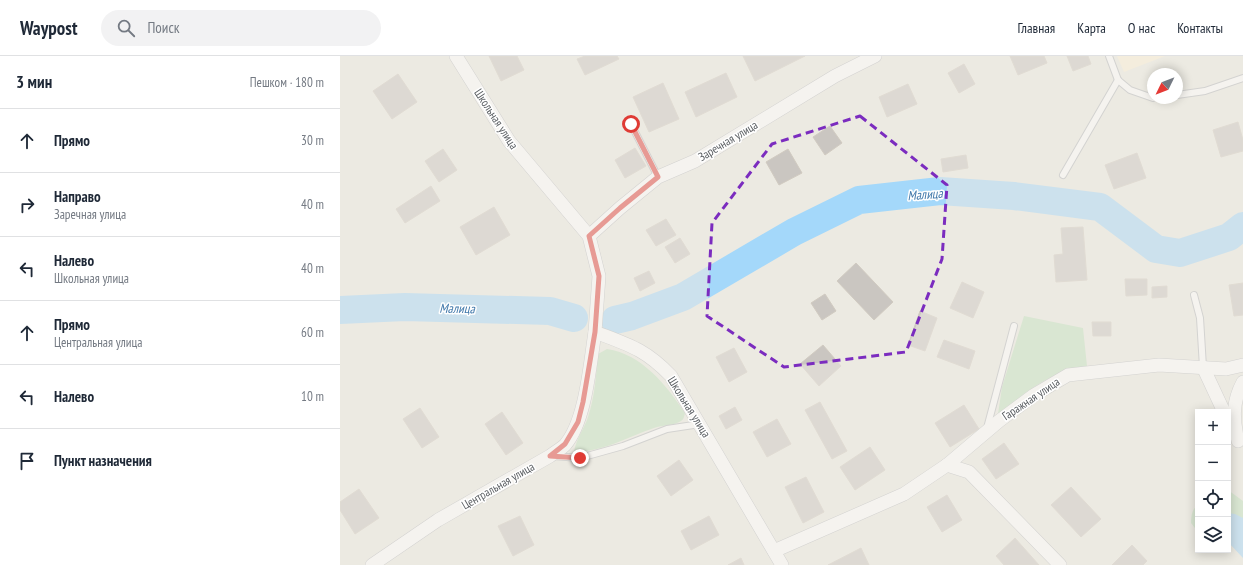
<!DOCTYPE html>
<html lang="ru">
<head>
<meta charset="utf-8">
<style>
  :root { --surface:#fff; --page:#f2f2f3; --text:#1f2937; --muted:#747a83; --line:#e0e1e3 }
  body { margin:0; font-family:"PT Sans Narrow",sans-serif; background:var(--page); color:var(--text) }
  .controls { position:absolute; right:12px; bottom:12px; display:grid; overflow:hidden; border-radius:0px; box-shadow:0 2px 10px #0003 }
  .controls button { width:36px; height:36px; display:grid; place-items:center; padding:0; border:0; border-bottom:1px solid var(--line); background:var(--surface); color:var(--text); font:20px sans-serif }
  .compass { position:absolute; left:807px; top:12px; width:36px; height:36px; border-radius:50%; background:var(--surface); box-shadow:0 2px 10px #0003; rotate:227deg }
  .stop { position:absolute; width:12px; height:12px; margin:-9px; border:3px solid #df3b35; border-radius:50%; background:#fff }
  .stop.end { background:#df3b35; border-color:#fff; box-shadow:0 1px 4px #0008 }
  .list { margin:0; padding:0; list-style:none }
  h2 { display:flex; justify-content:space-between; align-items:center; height:52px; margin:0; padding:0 16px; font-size:17px }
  h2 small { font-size:13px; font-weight:400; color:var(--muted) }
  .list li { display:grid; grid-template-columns:26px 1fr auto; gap:12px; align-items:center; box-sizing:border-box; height:64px; padding:0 16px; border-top:1px solid var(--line) }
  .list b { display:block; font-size:15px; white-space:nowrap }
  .list p { margin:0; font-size:13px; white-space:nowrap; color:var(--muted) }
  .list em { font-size:13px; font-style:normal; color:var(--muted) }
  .icon { flex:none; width:22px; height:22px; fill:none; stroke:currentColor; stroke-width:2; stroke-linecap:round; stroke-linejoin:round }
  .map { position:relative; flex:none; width:903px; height:509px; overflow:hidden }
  header { display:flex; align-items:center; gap:24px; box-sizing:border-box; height:56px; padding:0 20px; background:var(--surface); border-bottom:1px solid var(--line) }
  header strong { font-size:19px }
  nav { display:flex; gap:22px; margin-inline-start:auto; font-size:14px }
  .search { width:280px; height:36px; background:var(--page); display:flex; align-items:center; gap:10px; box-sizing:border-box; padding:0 14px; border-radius:22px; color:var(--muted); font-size:15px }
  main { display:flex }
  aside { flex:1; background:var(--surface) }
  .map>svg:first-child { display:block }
  .commercial { fill:#fcf2d7 }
  .green { fill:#c1e3bf }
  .water { fill:#a4d8fa }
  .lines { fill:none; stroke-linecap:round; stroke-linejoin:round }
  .river { stroke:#a4d8fa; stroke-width:28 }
  .building { fill:#cac6c1; stroke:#d1cbc1 }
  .lane-casing { stroke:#b4b8bc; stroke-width:8 }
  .street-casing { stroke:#b4b8bc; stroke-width:14 }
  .lane { stroke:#fff; stroke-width:6 }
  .street { stroke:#fff; stroke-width:13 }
  .route { stroke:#df3b35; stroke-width:5 }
  .marked { fill:none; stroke:#7b2cbf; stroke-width:3; stroke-dasharray:8 5; stroke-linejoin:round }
  .labels { text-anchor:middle; stroke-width:3; stroke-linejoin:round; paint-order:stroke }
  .street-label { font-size:12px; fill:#5a5e62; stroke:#fff }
  .water-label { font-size:13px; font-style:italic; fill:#4279ab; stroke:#fff }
</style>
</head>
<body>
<header>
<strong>Waypost</strong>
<div class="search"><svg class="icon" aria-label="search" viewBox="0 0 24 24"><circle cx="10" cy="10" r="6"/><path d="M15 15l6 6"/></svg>Поиск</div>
<nav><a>Главная</a><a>Карта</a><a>О нас</a><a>Контакты</a></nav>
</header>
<main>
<aside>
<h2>3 мин<small>Пешком · 180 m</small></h2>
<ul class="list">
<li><svg class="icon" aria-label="ahead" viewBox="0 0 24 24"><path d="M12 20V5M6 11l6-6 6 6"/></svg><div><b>Прямо</b></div><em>30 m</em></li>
<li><svg class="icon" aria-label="right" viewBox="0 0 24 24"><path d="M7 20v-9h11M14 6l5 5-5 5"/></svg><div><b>Направо</b><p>Заречная улица</p></div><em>40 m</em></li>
<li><svg class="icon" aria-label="left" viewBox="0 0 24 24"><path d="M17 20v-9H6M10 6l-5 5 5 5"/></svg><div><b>Налево</b><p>Школьная улица</p></div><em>40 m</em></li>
<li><svg class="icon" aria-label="ahead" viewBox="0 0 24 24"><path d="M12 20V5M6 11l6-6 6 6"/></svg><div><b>Прямо</b><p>Центральная улица</p></div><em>60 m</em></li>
<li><svg class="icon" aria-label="left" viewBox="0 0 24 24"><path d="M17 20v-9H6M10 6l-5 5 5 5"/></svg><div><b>Налево</b></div><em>10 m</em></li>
<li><svg class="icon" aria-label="arrive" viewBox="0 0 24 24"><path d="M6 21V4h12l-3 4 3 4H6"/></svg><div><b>Пункт назначения</b></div></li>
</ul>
</aside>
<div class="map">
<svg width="903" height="509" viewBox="0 0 903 509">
  <rect width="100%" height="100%" fill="#eceae2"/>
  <!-- commercial -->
  <polygon class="commercial" points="777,0 825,0 784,16"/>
  <!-- green -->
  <g class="green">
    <path d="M684,260L743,272L747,310C719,315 700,325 678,343C671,348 666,356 658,358L662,331Z"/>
    <path d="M267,293C302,298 327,330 345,357C344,361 344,363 341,365C334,370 322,369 314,372C288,381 262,396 234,396C236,383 244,373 248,361C255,340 256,319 258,298Z"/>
    <polygon points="888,434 903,445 903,480 888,462"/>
    <path d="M858,449V476L851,467C851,460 852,453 858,449Z"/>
  </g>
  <!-- water -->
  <polygon class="water" points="888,457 895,458 903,462 903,502 888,486"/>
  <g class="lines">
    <!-- river -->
    <g class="river">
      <polyline points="0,254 65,251 210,255 234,262"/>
      <polyline points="275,264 292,260 343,241 454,176 519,144 600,135 674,140 760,151 816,193 840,197 889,181 903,170"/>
    </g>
  </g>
  <!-- building -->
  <g class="building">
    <polygon points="149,0 177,0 184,14 161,25"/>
    <polygon points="245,0 277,0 279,3 245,19 237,3"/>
    <polygon points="403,0 465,0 415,25"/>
    <polygon points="670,0 704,0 707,7 678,19"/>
    <polygon points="727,0 748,0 751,8 733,15"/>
    <polygon points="624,8 635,28 619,37 608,17"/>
    <polygon points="386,17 397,41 356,61 345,36"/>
    <polygon points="58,18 77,46 52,63 33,35"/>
    <polygon points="323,27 339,63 309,76 293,41"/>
    <polygon points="568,28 577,48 547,61 539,41"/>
    <polygon points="898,66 903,84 903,95 881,101 873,74"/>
    <polygon points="490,70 502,87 485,99 473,81"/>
    <polygon points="295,92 306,110 285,122 275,104"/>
    <polygon points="103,93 117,114 99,126 85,105"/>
    <polygon points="448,93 462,117 439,129 426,106"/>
    <polygon points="797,97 806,122 774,133 765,109"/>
    <polygon points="626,99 628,112 603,116 601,103"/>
    <polygon points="91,130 100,145 65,167 56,153"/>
    <polygon points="154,151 170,179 136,199 120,171"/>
    <polygon points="326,163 336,179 316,190 306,174"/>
    <polygon points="743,171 747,224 716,226 714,199 723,198 721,172"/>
    <polygon points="340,182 350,198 335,207 325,191"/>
    <polygon points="516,207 553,246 534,264 497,225"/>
    <polygon points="309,215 315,227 300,235 294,222"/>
    <polygon points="785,223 807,223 807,239 786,240"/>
    <polygon points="622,226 644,236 633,262 610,252"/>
    <polygon points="903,227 903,259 894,260 889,229"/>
    <polygon points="827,230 827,241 812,242 812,231"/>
    <polygon points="485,238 496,255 482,264 471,247"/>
    <polygon points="580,255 597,262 585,295 568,289"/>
    <polygon points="752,266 771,266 771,280 753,280"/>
    <polygon points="604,284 635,295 629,313 597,301"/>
    <polygon points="483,289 501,310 479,330 460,308"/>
    <polygon points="394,292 407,316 389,326 376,301"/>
    <polygon points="480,346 507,395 492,403 465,354"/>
    <polygon points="624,349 639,373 610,391 595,367"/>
    <polygon points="395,351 402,364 386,373 379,360"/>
    <polygon points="80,352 99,381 82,392 63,363"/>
    <polygon points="162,356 183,387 166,399 145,368"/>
    <polygon points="437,363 451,388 427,401 413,376"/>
    <polygon points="664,387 679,408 656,423 642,403"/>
    <polygon points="530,391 545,414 515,434 500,411"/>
    <polygon points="339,404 353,424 331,440 317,420"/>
    <polygon points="466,421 484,456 463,467 445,431"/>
    <polygon points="731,431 761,463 741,481 711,449"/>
    <polygon points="19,433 39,462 15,478 0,454 0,446"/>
    <polygon points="607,439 622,464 602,476 587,451"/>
    <polygon points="180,460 194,489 173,500 158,470"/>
    <polygon points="369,460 379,479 351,494 341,475"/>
    <polygon points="675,482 699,509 664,509 656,500"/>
    <polygon points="792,489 807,505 803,509 772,509"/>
    <polygon points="521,492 529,509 488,509"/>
    <polygon points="401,502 404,509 388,509"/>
  </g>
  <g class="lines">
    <defs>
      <g id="lane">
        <polyline points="769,0 778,24 790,34 813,42"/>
        <polyline points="837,39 865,35 903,22"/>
        <polyline points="291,68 318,121"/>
        <polyline points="723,119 778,24"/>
        <polyline points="854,239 860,262 863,311"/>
        <polyline points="647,372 674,270"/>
        <polyline points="213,400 240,402 283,390 327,373 360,368"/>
      </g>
      <g id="street">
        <path d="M116,0L169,85L249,180L259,220L255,276C289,289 305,293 331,320L442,509"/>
        <polyline points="249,180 280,152 318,121 355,105 495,20 535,0"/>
        <polyline points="863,311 884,356"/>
        <path d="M898,385C893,364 892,346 903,326"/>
        <polyline points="607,409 659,365 694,339 728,319 819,309 886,313 903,309"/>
        <polyline points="434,495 564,438 607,409 629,416 720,509"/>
        <path d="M32,509L98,464L210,400C215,396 221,393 225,389C246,365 250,307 255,276"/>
      </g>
    </defs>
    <!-- lane casing -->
    <use href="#lane" class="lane-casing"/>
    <!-- street casing -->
    <use href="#street" class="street-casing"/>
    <!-- lane -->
    <use href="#lane" class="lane"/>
    <!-- street -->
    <use href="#street" class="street"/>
  </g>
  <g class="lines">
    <!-- route -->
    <polyline class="route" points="240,402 210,400 225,388 238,366 243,346 255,276 259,220 249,180 280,152 318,121 291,68"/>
  </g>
  <!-- marked area -->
  <path d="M0 0H903V509H0ZM520,60L607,129L602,203L566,296L444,311L367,260L372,167L432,88Z" fill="#eceae2" fill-opacity=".55" fill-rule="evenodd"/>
  <path class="marked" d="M520,60L607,129L602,203L566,296L444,311L367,260L372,167L432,88Z"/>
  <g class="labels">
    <!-- street labels -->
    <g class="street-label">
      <text transform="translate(156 63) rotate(57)" y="4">Школьная улица</text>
      <text transform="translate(388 85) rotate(-31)" y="4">Заречная улица</text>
      <text transform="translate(691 343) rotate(-34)" y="4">Гаражная улица</text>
      <text transform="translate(349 351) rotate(58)" y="4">Школьная улица</text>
      <text transform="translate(158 430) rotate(-30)" y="4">Центральная улица</text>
    </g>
    <!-- water labels -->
    <g class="water-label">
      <text transform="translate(585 138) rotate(-4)" y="5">Малица</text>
      <text transform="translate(117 252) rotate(1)" y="5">Малица</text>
    </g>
  </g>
</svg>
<div class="controls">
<button>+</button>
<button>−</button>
<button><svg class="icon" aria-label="locate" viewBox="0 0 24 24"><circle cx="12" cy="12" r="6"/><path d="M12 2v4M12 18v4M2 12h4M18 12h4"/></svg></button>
<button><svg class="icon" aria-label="layers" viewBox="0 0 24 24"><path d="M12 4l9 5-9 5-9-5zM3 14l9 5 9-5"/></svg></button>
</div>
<svg class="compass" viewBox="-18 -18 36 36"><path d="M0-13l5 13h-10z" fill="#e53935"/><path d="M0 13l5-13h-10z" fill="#747a83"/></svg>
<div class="stop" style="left:291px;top:68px"></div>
<div class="stop end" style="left:240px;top:402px"></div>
</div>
</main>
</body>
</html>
